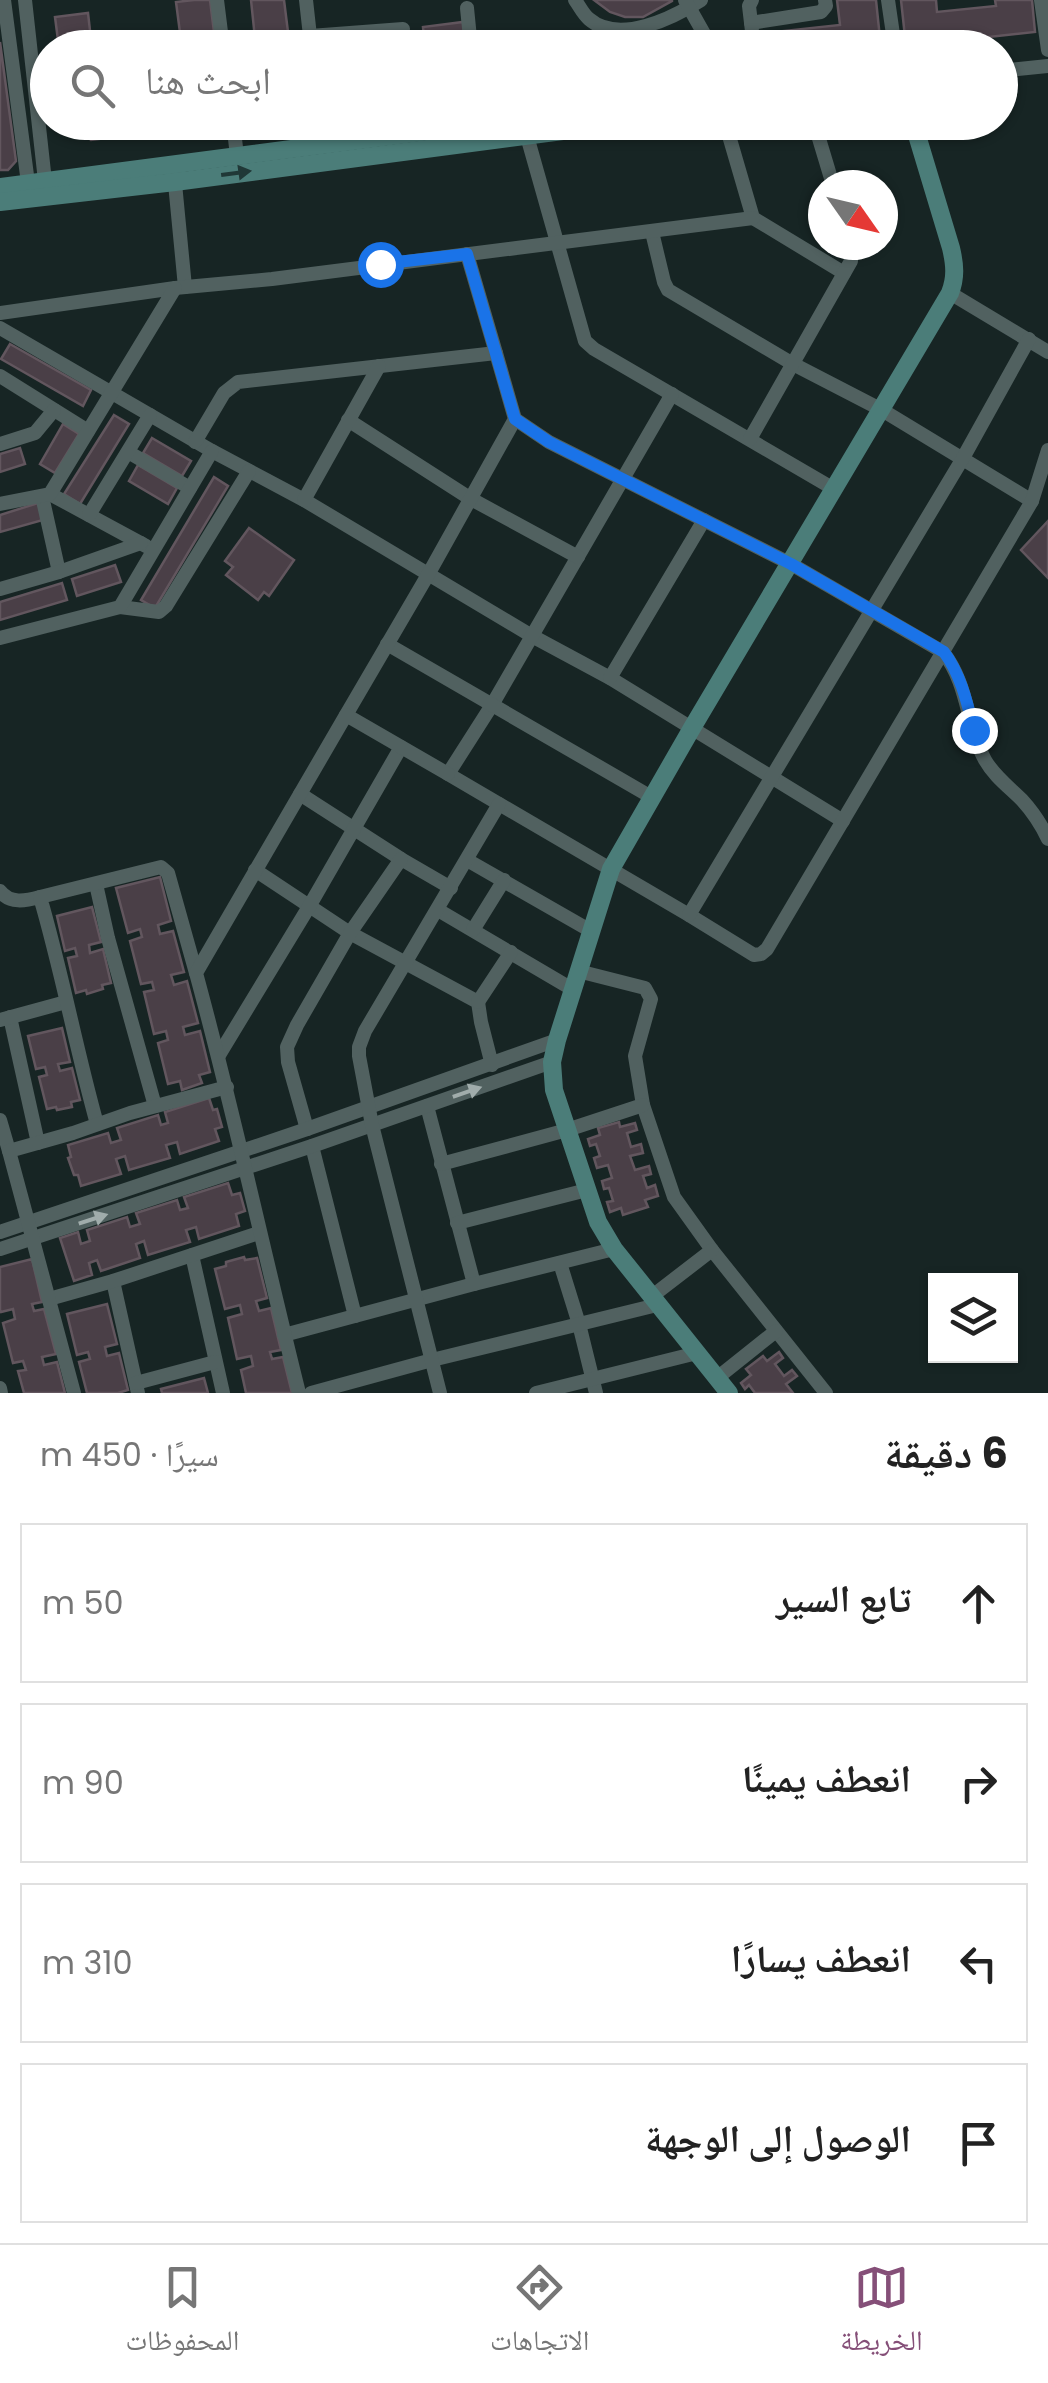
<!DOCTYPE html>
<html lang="ar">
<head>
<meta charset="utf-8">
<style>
  :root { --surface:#fff; --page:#f2f2f2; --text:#222; --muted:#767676; --line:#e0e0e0; --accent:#854f78 }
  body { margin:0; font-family:Poppins,"Noto Naskh Arabic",sans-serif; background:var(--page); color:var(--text); direction:rtl }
  .controls { position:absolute; right:30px; bottom:30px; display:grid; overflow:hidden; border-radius:0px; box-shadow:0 2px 8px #0004 }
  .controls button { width:90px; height:90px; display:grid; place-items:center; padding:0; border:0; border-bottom:2px solid var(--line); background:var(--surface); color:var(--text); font:50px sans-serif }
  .compass { position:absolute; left:808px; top:170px; width:90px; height:90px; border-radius:50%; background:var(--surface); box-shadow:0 2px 8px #0004; rotate:124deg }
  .stop { position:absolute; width:30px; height:30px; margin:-22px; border:8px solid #1a73e8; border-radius:50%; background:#fff }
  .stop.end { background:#1a73e8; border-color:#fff; box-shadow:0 2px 10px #0008 }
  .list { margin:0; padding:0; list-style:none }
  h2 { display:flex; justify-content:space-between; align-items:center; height:130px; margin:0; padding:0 40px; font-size:42px }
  h2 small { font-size:32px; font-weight:400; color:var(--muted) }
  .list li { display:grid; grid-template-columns:65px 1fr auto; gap:30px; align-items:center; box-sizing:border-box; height:160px; margin:0 20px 20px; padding:0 20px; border:2px solid var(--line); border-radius:0px }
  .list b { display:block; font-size:38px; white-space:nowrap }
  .list em { font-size:32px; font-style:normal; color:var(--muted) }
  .icon { flex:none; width:55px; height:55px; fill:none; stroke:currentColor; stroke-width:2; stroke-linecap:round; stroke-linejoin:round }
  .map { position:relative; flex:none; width:1048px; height:1393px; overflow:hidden; direction:ltr }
  .search { position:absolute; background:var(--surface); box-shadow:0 2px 8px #0004; left:30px; right:30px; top:30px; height:110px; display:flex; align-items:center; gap:25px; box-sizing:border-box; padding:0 35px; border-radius:55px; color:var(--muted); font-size:38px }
  .sheet { height:850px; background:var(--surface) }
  nav { display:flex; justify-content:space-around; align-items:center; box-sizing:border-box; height:140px; border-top:2px solid var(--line); background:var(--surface); font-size:28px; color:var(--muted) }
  nav a { display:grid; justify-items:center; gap:5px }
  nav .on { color:var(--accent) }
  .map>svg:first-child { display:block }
  .building { fill:#4a3f47; stroke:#62565e; stroke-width:2.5 }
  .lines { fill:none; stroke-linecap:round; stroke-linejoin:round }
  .minor { stroke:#516160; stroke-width:14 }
  .major { stroke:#4b7d79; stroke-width:18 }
  .oneway { fill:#203837 }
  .oneway2 { fill:#a0acab }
  .route { stroke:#1a73e8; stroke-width:12 }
</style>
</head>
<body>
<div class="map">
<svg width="1048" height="1393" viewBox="0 0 1048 1393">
  <rect width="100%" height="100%" fill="#172524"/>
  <!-- building -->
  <g class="building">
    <polygon points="194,0 210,0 216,48 182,48 176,2"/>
    <polygon points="251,0 284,0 290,48 256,48"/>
    <polygon points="594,0 672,0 672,1 643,17 625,17 610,12"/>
    <polygon points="837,0 876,0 881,48 776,48 774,32 840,25"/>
    <polygon points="901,0 936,0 937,12 996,6 995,0 1032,0 1035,32 906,46"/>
    <polygon points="88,13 92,48 59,48 55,17"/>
    <polygon points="463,22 466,48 425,48 423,27"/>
    <polygon points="0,42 16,161 8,170 0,170"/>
    <polygon points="139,122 140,134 91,140 68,122"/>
    <polygon points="154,122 208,122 204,127 155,133"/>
    <polygon points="10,344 91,390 83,406 1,359"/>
    <polygon points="114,415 129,424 80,504 64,494"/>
    <polygon points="63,424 79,434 55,473 40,464"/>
    <polygon points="152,438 191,461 182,476 143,453"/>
    <polygon points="20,448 25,464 0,472 0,454"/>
    <polygon points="138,465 177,488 168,504 129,481"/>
    <polygon points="214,477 228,486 155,608 141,600"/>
    <polygon points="38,503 43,520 0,532 0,515"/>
    <polygon points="1048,521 1048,578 1021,550"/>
    <polygon points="249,528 294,560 269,596 264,592 258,600 226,575 233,567 225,561"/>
    <polygon points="115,565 121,582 77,596 72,579"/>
    <polygon points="62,583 67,600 0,620 0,602"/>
    <polygon points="160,877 171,921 158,925 160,934 173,931 184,972 171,975 174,985 187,981 198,1023 183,1027 185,1035 200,1031 210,1072 199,1075 202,1083 182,1090 180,1081 168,1084 158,1043 168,1040 166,1031 154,1034 144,992 154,990 152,982 141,984 130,941 142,937 140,929 128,933 116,888"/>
    <polygon points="92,907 101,942 89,945 90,953 103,949 111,983 102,985 103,989 87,994 86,990 76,993 68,958 77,956 75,948 65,951 57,916"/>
    <polygon points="62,1028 70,1062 58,1064 60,1071 72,1068 80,1100 71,1102 72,1107 57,1110 56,1107 47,1109 39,1077 47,1075 45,1067 36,1069 28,1036"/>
    <polygon points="209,1098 213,1110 217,1109 222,1127 215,1129 219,1141 180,1154 177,1142 166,1145 170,1158 129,1170 125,1156 116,1159 121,1174 81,1186 78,1175 74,1175 68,1158 71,1157 68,1145 108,1133 111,1143 121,1140 117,1128 158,1115 161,1125 168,1123 165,1112"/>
    <polygon points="619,1122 620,1127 635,1123 637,1130 627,1133 631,1147 641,1144 643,1153 630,1156 635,1170 649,1166 651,1174 643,1176 647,1188 655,1185 658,1196 645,1200 648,1207 623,1215 621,1208 610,1212 607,1202 613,1201 609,1188 604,1189 602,1181 612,1178 608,1165 597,1168 594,1158 600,1156 596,1144 590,1146 588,1139 600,1135 598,1128"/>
    <polygon points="228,1183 232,1195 240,1193 245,1211 236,1214 239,1226 199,1239 196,1227 186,1230 190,1242 148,1255 144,1241 136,1244 140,1258 101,1271 97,1260 89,1263 92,1275 74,1281 60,1238 78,1232 81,1244 90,1241 87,1230 127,1217 130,1227 140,1224 136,1213 177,1200 180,1210 188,1208 184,1197"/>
    <polygon points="244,1257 245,1260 257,1258 267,1298 256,1301 259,1311 271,1308 281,1350 270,1352 272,1359 283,1357 292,1393 246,1393 241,1370 253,1366 251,1356 237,1359 228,1318 242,1314 240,1305 225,1309 215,1269 226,1266 226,1262"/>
    <polygon points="32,1259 42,1302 32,1304 34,1311 44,1309 56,1354 42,1357 44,1365 57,1362 65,1393 24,1393 18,1371 26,1370 23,1361 13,1363 3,1323 15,1319 13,1309 1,1312 0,1310 0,1267"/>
    <polygon points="107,1304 117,1344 105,1347 107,1356 119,1353 128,1390 118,1393 87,1393 79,1362 90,1359 88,1352 77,1355 67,1314"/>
    <polygon points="779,1352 783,1358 775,1364 784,1376 792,1370 797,1376 786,1384 793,1393 755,1393 749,1385 745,1389 741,1383 751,1375 746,1369 763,1356 767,1361"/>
    <polygon points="204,1378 208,1393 162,1393 161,1389"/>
  </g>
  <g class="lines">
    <!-- minor -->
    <g class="minor">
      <polyline points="4,0 28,183"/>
      <polyline points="25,0 45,181"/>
      <polyline points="217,0 223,48"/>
      <polyline points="306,0 310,36 403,29"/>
      <path d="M575,0C580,7 583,14 589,19C619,45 673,18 701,0"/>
      <polyline points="685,0 712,48"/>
      <polyline points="752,0 749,6 754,48"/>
      <polyline points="888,0 895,48"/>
      <polyline points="1041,0 1048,50"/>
      <polyline points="467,8 471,48"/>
      <polyline points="751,23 821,12 826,6 825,0"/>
      <polyline points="1000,71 1048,66"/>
      <polyline points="233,122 237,156"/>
      <polyline points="523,122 585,341 594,349 834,489"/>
      <polyline points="725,122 753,218 844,273"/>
      <polyline points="814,122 833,185"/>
      <polyline points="174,173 185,287"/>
      <polyline points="652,232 664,282 668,290 793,364 882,410 1032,501"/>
      <polyline points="950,293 1048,352"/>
      <polyline points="0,313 175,288 272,279 753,218"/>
      <polyline points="0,328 212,451 304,500 532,636 610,678 843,821"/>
      <polyline points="0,376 88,431"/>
      <polyline points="672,394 492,705 448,774 689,915 754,955 761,954 767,949 1032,501 1048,450"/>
      <path d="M515,419L549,442L791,564L943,652C969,685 966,725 985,760C994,776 1009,787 1022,800C1033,812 1041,824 1048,839"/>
      <polyline points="348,420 471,499 578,557"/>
      <polyline points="750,439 851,261 850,245"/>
      <polyline points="195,442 224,393 238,382 496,353 467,254"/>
      <polyline points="0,444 35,433 54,410"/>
      <polyline points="128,452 190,488"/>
      <polyline points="50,494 146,546"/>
      <polyline points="42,496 59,572"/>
      <polyline points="304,500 379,366"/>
      <polyline points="0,504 50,494 175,288"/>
      <polyline points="89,515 150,415"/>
      <polyline points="0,589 59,572 141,543"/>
      <polyline points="120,607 159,612 166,606 249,471"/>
      <polyline points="0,638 120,607 212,451"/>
      <polyline points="387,644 653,798"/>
      <polyline points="610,678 704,520"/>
      <polyline points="346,715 429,573 515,419 496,353"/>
      <polyline points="300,794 401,859 451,888"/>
      <polyline points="467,860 591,931"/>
      <polyline points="255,870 350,933 478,1002 481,1022 492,1065"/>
      <polyline points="96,884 108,938 155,1106"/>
      <path d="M0,891C10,904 25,901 40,897"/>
      <polyline points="438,910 572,989"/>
      <polyline points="689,915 963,458 1029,339"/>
      <polyline points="473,930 504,880"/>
      <polyline points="578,971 645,988 651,999 635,1056 643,1105 674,1197 712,1250 826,1393"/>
      <polyline points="478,1002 511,952"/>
      <polyline points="10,1017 38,1143"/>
      <polyline points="0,1020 66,1002"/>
      <polyline points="219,1055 310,905 401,747"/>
      <polyline points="427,1106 474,1284"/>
      <polyline points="0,1120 9,1151"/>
      <path d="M97,1124C76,1049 62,972 40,897L161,867L168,873L196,973"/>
      <polyline points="307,1129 288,1062 287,1047 297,1025 350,933 401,859"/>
      <polyline points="312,1146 355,1316"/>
      <polyline points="441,1164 567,1130 643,1105"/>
      <polyline points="457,1223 587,1190"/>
      <polyline points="0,1232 307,1129 557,1040"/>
      <polyline points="0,1249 312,1146 552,1062"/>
      <polyline points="192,1255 223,1393"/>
      <polyline points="560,1263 579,1324 596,1393"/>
      <polyline points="113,1281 138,1393"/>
      <polyline points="651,1297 712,1250"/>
      <polyline points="49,1299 113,1281 259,1233"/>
      <polyline points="284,1335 474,1284 614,1249"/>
      <polyline points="717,1378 776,1331"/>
      <polyline points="136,1383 215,1362"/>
      <polyline points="0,1388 1,1393"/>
      <polyline points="74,1393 9,1151 73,1133 130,1113 227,1087"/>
      <path d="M299,1393C264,1253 234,1112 196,973L346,715L448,774"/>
      <polyline points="311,1393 432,1360 657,1305"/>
      <polyline points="440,1393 372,1125 359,1056 359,1047 365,1031 499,804"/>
      <polyline points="536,1393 697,1353"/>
    </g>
    <!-- major -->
    <g class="major">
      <polyline points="0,187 498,122"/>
      <polyline points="0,202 175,182 632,122"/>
      <path d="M729,1393L614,1249L598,1222L554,1090L552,1062L557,1040L611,869L692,728L950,293C956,277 955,265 951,248L913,122"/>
    </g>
  </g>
  <!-- one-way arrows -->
  <defs><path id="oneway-solid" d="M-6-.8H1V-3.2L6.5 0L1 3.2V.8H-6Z" transform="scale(2.5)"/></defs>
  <use class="oneway" href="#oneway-solid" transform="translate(236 173) rotate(-8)"/>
  <g class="oneway2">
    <use href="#oneway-solid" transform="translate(467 1092) rotate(-19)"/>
    <use href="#oneway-solid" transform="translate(93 1219) rotate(-18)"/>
  </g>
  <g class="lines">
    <!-- route -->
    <path class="route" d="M380,264L467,254L515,419L549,442L791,564L944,652C961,675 967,702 974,730"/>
  </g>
</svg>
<div class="controls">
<button><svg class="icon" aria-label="layers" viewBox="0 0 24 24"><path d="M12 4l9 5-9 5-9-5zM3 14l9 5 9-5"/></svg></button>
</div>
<svg class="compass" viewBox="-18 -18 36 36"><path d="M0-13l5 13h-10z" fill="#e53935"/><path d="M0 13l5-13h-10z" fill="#767676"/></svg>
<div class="stop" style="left:380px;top:264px"></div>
<div class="stop end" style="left:974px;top:730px"></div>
<div class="search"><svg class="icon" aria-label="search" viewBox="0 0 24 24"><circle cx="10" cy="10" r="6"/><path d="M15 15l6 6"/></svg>ابحث هنا</div>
</div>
<section class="sheet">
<h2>6 دقيقة<small>سيرًا · 450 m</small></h2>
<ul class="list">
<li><svg class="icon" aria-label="ahead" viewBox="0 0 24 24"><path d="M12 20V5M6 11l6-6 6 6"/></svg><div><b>تابع السير</b></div><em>50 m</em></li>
<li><svg class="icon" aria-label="right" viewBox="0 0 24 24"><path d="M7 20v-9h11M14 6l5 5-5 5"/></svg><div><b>انعطف يمينًا</b></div><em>90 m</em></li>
<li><svg class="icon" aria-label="left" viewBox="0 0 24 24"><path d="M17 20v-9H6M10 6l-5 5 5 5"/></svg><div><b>انعطف يسارًا</b></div><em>310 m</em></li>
<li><svg class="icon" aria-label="arrive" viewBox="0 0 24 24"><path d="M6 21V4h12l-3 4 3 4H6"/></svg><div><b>الوصول إلى الوجهة</b></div></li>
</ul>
</section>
<nav>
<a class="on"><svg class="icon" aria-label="map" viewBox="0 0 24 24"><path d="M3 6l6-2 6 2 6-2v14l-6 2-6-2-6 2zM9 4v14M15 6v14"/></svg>الخريطة</a>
<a><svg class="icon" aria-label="directions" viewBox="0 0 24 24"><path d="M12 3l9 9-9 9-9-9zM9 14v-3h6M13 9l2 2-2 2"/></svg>الاتجاهات</a>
<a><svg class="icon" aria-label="saved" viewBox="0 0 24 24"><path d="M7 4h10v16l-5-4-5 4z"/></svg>المحفوظات</a>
</nav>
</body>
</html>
